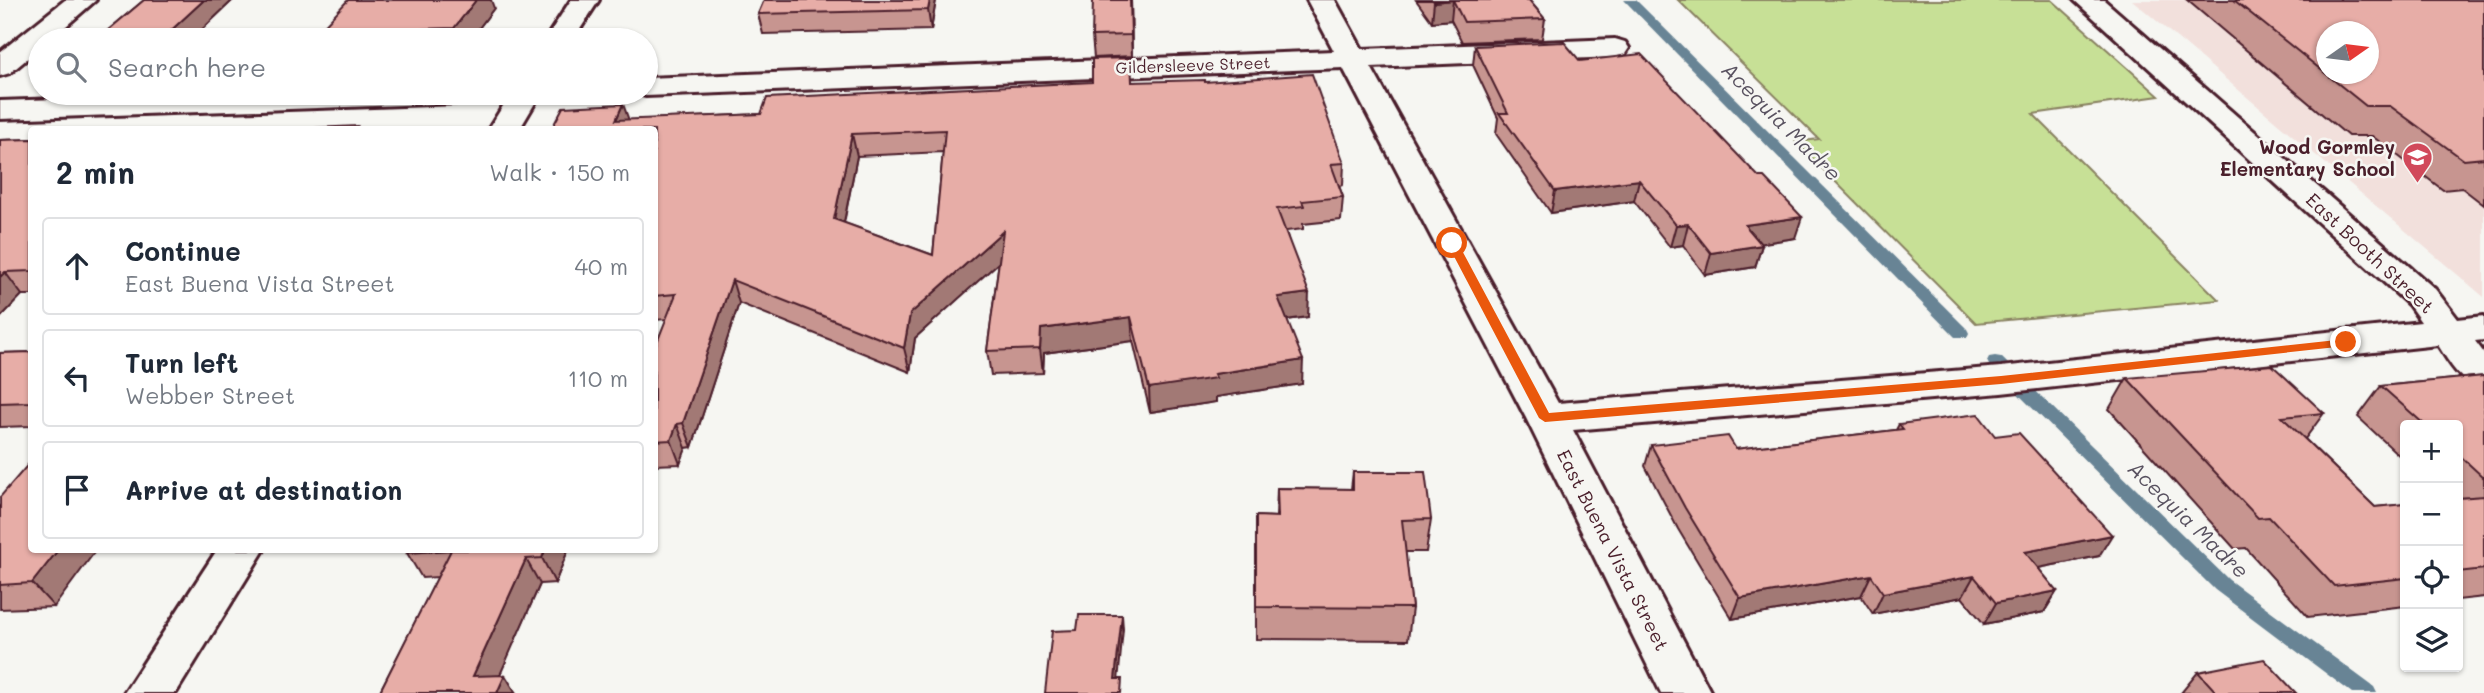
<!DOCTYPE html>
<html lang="en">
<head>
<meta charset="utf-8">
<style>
  :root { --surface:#fff; --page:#f6f6f7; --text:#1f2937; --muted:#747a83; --line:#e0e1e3 }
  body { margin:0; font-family:Mali,sans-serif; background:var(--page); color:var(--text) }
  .controls { position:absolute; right:21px; bottom:21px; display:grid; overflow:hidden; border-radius:7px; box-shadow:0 2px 5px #0004 }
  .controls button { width:63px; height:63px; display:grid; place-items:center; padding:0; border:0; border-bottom:2px solid var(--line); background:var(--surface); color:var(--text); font:35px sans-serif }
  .compass { position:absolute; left:2316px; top:21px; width:63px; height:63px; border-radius:50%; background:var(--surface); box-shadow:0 2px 5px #0004; rotate:76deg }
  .stop { position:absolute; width:21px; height:21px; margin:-16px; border:5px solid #ea580c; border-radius:50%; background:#fff }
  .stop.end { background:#ea580c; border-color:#fff; box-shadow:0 2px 7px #0008 }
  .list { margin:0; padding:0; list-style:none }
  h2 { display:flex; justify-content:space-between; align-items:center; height:91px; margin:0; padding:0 28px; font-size:30px }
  h2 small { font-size:23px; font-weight:400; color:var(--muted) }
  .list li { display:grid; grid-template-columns:46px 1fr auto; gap:21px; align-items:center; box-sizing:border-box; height:98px; margin:0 14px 14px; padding:0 14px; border:2px solid var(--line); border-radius:7px }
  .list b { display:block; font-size:26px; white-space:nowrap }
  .list p { margin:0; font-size:23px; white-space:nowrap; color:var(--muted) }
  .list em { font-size:23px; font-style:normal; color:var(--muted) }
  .icon { flex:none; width:38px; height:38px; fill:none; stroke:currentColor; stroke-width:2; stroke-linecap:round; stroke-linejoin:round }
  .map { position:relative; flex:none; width:2484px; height:693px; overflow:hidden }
  .search { position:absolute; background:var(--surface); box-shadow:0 2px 5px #0004; left:28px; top:28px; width:630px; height:77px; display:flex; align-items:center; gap:18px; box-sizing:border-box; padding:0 24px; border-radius:38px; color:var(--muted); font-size:26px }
  .panel { position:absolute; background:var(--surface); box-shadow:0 2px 5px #0004; left:28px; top:126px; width:630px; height:427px; border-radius:7px }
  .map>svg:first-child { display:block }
  .built { fill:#f2e0dc; fill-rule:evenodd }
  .green { fill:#c7e096; stroke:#888060; stroke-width:2 }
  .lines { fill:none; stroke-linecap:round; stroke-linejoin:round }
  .stream { fill:#688495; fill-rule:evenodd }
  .minor-casing { stroke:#4a1f2b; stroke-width:6 }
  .minor { fill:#f6f6f2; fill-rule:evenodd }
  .wall { fill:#c79590; stroke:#4a1f2b; stroke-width:2; fill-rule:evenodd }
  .shaded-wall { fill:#a27975; stroke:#4a1f2b; stroke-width:2 }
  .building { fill:#e7ada7; stroke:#4a1f2b; stroke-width:2; fill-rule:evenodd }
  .route { fill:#ea580c }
  .labels { text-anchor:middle; stroke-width:5; stroke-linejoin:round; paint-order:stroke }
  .far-street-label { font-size:16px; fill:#4a1f2b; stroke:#f6f6f2 }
  .poi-label { font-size:19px; font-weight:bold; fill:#4a1f2b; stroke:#f6f6f2; text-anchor:end }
  .street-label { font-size:19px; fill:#4a1f2b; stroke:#f6f6f2 }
  .water-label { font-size:21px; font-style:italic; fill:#595260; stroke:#f6f6f2 }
</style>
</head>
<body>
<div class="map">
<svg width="2484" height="693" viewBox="0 0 2484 693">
  <rect width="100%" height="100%" fill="#f6f6f2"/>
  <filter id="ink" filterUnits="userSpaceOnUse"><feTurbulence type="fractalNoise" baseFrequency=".0143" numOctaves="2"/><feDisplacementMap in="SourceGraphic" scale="14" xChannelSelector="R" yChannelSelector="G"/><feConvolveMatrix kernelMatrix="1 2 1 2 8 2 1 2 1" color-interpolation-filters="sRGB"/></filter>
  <g filter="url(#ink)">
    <!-- built -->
    <path class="built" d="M2132,0H2472L2484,8V297ZM2326,32H2368V74H2326Z"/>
    <!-- green -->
    <polygon class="green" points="1678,0 2052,0 2159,96 2033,114 2219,300 1976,323 1796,142 1819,139"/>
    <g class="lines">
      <!-- stream -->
      <g class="stream">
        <polygon points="1624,0 1636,0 1967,329 1969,333 1967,337 1955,337"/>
        <polygon points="1995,356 2001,357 2229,580 2374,687 2377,693 2352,693 2215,590 1989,365 1987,361 1989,357"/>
      </g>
      <defs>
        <g id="minor">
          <polygon points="65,0 96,0 50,40 40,40 40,48 10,73 0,76 0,52"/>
          <polygon points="571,0 599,0 573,40 545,40"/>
          <path d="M1307,0H1335L1362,49L1615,39L1625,42L1629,48L1625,54L1615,57L1371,67L1558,403L2001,367L2421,322L2409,305L2074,0H2104L2435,289L2458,319L2484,316V340L2475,341L2484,353V389C2460,383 2451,365 2438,345L2001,393L1573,430L1711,693H1661L1526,418L1343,68L646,96L635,93H646V78L1334,51Z"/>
          <polygon points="232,93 502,93 498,99 487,102 0,119 0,101"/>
          <polygon points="511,93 541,93 519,130 488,130"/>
          <polygon points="217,550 264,550 176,693 124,693"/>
        </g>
      </defs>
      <!-- minor casing -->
      <use href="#minor" class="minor-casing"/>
      <!-- minor -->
      <use href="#minor" class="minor"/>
    </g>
    <!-- wall -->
    <g class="wall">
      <polygon points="144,0 233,0 191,40 102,40 100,37"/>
      <polygon points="764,0 936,0 931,30 763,34 758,14"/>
      <polygon points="1131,0 1132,56 1094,58 1092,36"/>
      <polygon points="1416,0 1529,0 1545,19 1542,39 1462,42 1451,20 1432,22"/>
      <polygon points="2187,0 2484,0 2484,205 2462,188 2443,190 2372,136 2348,136"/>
      <polygon points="494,8 470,40 321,40 318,32"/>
      <polygon points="1475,46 1580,61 1795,238 1761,243 1762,245 1755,267 1705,275 1683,245 1670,247 1634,201 1551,213 1496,134 1498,118 1473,65"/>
      <path d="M1133,82H1205L1344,163L1343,185L1339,186L1343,197L1341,220L1303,224V229L1286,231L1308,317L1287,320L1302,384L1216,397V402L1150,412L1133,341L1044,353L1043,373L991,375L987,351L999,261L915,338L910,372L739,303L692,447L686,448L680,464L654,465V350L667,319L654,320V130L629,120L761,114ZM943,152L933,255L844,223L857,156Z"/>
      <polygon points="32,139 32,295 22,295 0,318 0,140"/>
      <polygon points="32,352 32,426 0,427 0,353"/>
      <polygon points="2484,376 2484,597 2458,600 2458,425 2405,425 2405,461 2358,417 2381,386"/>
      <polygon points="2127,378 2324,413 2305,439 2375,507 2405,504 2405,606 2308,617 2246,548 2235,549 2109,409"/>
      <polygon points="1899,424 1995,436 2099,556 2038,568 2057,591 2044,612 1984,624 1962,597 1873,614 1861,596 1732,619 1678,529 1645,466 1651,445 1736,449 1896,430"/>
      <polygon points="1353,472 1431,519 1426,552 1405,552 1412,608 1408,640 1256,639 1256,516 1276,517 1277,488 1351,489"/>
      <polygon points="0,497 54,607 0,609"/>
      <polygon points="409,550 568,550 555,583 540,584 499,675 379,693 438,577 422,578 407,553"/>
      <polygon points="2198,672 2296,693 2181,693"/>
    </g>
    <!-- shaded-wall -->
    <g class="shaded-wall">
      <polygon points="204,0 233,0 191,40 170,40 166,35"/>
      <polygon points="476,0 491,0 494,8 470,40 459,40 454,28"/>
      <polygon points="930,0 936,0 931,30 928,10"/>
      <polygon points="1130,0 1131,0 1132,56 1131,35"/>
      <polygon points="1453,0 1451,20 1432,22 1434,2"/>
      <polygon points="623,104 631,126 616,120"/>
      <polygon points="852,134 857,156 840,242 834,219"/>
      <polygon points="1639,180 1634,201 1551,213 1555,191"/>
      <polygon points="1802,217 1795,238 1739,247 1745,225"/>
      <polygon points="1688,224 1683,245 1670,247 1676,225"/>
      <polygon points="1003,231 1007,255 915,338 910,372 904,348 910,314"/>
      <polygon points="1762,245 1755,267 1705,275 1711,253"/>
      <polygon points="5,272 22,295 0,318 0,277"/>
      <polygon points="732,280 739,303 692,447 683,423"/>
      <polygon points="1309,293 1308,317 1278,321 1278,297"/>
      <polygon points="1131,317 1133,341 1044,353 1043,373 1040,349 1041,329"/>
      <polygon points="1303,360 1302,384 1216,397 1216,402 1150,412 1149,388 1214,374"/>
      <polygon points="677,424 686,448 680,464 671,440"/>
      <polygon points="2112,535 2099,556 2012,573 2025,552"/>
      <polygon points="58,550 96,550 54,607 32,583"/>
      <polygon points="545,550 568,550 555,583 542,558"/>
      <polygon points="526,559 540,584 492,693 473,676"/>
      <polygon points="1871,575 1861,596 1732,619 1740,598"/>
      <polygon points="1974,576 1962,597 1873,614 1883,593"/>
      <polygon points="2057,591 2044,612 1984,624 1996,603"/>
      <polygon points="1122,615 1123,629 1117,692 1115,679"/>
      <polygon points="505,675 516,693 497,693"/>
    </g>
    <!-- building -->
    <g class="building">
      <polygon points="144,0 204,0 166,35 100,37"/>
      <polygon points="348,0 476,0 454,28 318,32"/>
      <polygon points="764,0 930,0 928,10 758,14"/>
      <polygon points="1093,0 1130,0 1131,35 1092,36"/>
      <polygon points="1433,0 1529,0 1545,19 1464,22 1453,0 1434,2"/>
      <path d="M2234,0H2484V158L2464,160L2390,106H2366ZM2327,32H2369V74H2327Z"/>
      <polygon points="1564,42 1580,61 1641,54 1759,177 1764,177 1802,217 1745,225 1762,245 1711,253 1688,224 1676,225 1639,180 1555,191 1499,113 1508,113 1475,46"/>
      <path d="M1131,58L1132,82L1205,80V82L1312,74L1344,163L1331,164L1343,197L1302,201L1304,206L1277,209L1309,293L1278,297L1303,360L1214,374L1216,378L1149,388L1131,317L1041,329L1040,349L987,351L1003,231L910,314L904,348L732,280L683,423L677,424L671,440L654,441V350L676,294L654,296V130H551L563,107L623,104L616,120L761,114L767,98L1092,82V59ZM945,130L933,255L834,219L852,134Z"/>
      <polygon points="357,126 354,130 269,130"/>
      <polygon points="32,139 32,271 5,272 0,277 0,140"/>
      <polygon points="32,352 32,402 0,403 0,353"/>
      <polygon points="2272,365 2324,413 2282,417 2375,507 2405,504 2405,578 2334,586 2269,517 2258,518 2127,378"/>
      <polygon points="2484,376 2484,478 2458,454 2458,425 2425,425 2381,386"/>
      <polygon points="1978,414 1995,436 2019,433 2112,535 2025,552 2057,591 1996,603 1974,576 1883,593 1871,575 1740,598 1685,508 1651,445 1728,436 1736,449 1903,429 1899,424"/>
      <polygon points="32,460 32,550 58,550 32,583 0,585 0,497"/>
      <polygon points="1353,472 1425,472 1431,519 1402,520 1412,608 1256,607 1256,516 1278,517 1277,488 1353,489"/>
      <polygon points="2484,496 2484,569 2458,572 2458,498"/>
      <polygon points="409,550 545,550 542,558 526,559 473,676 505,675 497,693 379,693 451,550 407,553"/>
      <polygon points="1079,615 1122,615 1115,679 1122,679 1121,693 1045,693 1052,631 1077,630"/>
      <polygon points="2264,659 2296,693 2217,693 2198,672"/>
    </g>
  </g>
  <!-- route -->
  <polygon class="route" points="1452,240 1458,243 1549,413 2001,376 2346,339 2352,342 2346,346 2001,384 1545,422 1539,418 1447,243"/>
  <!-- icons -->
  <defs>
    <symbol id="school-pin" viewBox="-11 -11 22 30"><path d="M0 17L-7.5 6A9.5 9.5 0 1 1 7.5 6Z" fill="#d1495b" stroke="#f6f6f2"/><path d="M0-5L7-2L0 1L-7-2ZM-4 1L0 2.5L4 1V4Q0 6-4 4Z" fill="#fff"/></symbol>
  </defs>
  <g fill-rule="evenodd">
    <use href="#school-pin" x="2400" y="140" width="35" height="47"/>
  </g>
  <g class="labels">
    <!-- far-street labels -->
    <g class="far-street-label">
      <text transform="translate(1193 65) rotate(-2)" y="6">Gildersleeve Street</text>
    </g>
    <!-- poi labels -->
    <g class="poi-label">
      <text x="2395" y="154">Wood Gormley<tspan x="2395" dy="22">Elementary School</tspan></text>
    </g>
    <!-- street labels -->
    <g class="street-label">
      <text transform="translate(2370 253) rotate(43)" y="7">East Booth Street</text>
      <text transform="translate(1613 550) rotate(63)" y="7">East Buena Vista Street</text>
    </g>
    <!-- water labels -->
    <g class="water-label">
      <text transform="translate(1781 122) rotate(45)" y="7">Acequia Madre</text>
      <text transform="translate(2188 520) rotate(44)" y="7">Acequia Madre</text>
    </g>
  </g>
</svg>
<div class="controls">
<button>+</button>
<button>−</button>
<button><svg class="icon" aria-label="locate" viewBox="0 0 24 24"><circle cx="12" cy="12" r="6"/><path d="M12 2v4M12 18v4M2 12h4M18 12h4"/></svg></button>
<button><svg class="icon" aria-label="layers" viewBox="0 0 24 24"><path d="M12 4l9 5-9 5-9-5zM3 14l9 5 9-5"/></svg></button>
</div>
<svg class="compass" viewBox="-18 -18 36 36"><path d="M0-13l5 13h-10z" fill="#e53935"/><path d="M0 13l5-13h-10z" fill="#747a83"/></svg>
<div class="stop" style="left:1452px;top:243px"></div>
<div class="stop end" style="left:2346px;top:342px"></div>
<div class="search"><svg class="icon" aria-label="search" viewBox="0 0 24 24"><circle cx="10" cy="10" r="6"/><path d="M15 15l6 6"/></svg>Search here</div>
<section class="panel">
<h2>2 min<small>Walk · 150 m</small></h2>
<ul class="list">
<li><svg class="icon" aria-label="ahead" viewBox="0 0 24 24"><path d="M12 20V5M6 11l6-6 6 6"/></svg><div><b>Continue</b><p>East Buena Vista Street</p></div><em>40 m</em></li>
<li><svg class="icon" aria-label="left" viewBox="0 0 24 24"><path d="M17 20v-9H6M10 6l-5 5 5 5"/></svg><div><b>Turn left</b><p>Webber Street</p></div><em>110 m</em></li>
<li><svg class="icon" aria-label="arrive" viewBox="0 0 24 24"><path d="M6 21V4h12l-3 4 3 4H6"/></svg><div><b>Arrive at destination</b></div></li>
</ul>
</section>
</div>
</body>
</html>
